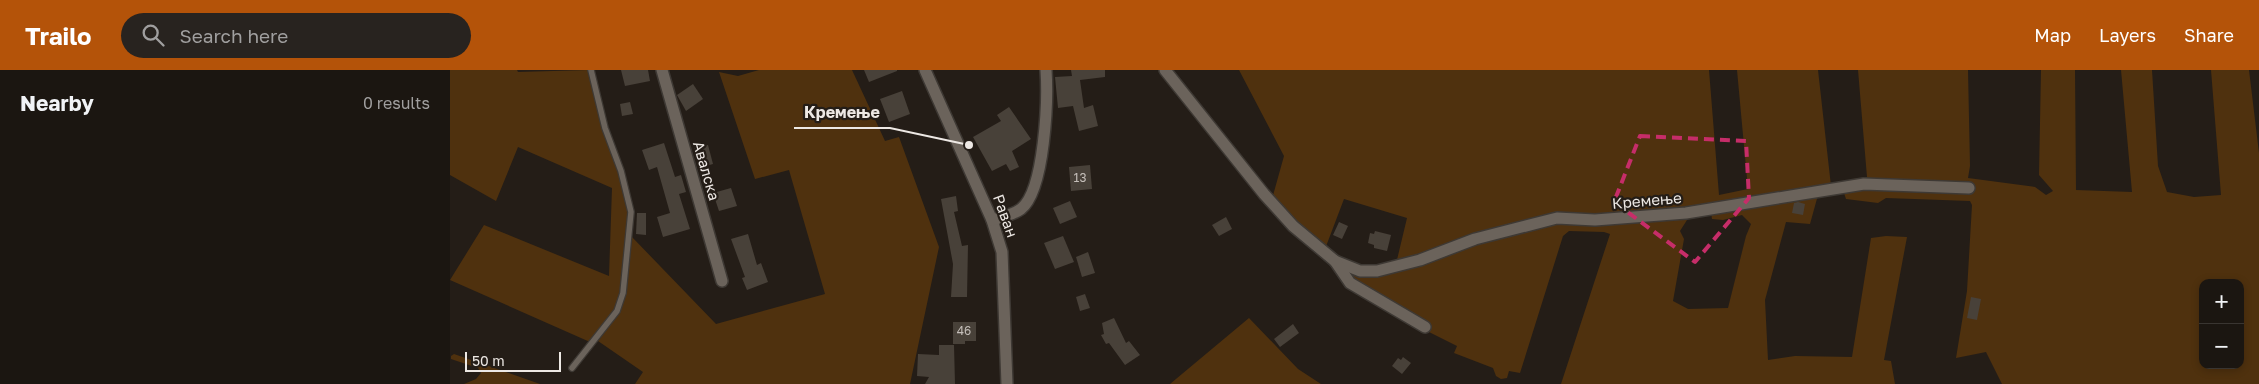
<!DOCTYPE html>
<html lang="en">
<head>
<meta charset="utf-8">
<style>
  :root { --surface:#1b1611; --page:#28231f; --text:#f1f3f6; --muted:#a09f9f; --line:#393531; --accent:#b45309 }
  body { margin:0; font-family:"Golos Text",sans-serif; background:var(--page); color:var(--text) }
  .controls { position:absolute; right:15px; bottom:15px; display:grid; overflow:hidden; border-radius:10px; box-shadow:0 2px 8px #0003 }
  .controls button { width:45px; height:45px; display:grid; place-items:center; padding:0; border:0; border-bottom:1px solid var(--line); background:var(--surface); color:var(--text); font:25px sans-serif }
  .scale { position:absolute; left:15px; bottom:12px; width:96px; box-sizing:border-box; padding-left:5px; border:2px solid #ede8e4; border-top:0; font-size:14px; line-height:18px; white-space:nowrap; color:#ede8e4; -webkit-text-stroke:4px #241d17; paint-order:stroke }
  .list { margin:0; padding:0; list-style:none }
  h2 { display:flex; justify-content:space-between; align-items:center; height:65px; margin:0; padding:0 20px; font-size:21px }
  h2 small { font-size:16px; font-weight:400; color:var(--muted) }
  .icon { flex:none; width:28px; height:28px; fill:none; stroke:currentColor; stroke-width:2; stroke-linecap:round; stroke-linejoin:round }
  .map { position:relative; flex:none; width:1809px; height:314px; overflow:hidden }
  header { display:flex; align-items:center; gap:30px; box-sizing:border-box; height:70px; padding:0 25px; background:var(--accent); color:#fff }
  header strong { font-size:24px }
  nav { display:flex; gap:28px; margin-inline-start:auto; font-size:18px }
  .search { width:350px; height:45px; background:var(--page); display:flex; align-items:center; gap:12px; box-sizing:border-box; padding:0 18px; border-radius:28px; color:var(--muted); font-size:19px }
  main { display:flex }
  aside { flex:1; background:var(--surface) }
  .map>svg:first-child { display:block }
  .green { fill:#4f310e; fill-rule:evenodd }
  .building { fill:#484139 }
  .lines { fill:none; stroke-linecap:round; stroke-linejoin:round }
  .lane-casing { stroke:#3e3934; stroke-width:8 }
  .street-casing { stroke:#3e3934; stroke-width:14 }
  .lane { stroke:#6b635b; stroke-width:5.5 }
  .street { stroke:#6b635b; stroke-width:11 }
  .marked { fill:none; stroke:#c62d69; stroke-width:4; stroke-dasharray:10 6; stroke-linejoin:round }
  .labels { text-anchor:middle; stroke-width:4.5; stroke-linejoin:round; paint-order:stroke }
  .number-label { font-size:12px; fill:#c4beb9 }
  .street-label { font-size:15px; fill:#ede8e4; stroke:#241d17 }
  .leader { fill:none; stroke:#ede8e4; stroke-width:2 }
  .callout-dot { fill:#ede8e4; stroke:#241d17; stroke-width:2 }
  .callout-label { font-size:16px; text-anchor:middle; font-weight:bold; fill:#ede8e4; stroke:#241d17; stroke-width:4.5; stroke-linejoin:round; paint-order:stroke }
</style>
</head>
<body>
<header>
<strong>Trailo</strong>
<div class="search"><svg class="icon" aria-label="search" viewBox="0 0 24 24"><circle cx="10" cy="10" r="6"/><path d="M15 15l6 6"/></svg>Search here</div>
<nav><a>Map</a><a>Layers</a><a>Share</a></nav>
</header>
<main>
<aside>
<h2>Nearby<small>0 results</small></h2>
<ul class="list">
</ul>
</aside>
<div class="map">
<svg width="1809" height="314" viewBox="0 0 1809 314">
  <rect width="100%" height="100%" fill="#241d17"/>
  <!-- green -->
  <g class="green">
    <polygon points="0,0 67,0 68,2 138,0 153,62 169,103 178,142 171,223 164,240 140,272 0,210 34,155 159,206 162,118 68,77 46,131 0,105"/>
    <polygon points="309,0 402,0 435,71 449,67 489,177 460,314 185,314 193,302 148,271 170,242 176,224 182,167 266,254 375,224 339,100 305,109 269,2 288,6"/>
    <polygon points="789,0 1259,0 1269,125 1298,119 1287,0 1368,0 1381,116 1274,134 1145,148 1106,146 946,194 957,148 894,129 875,179 822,129 834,86"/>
    <path d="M1408,0H1518L1520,96L1518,108L1585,117L1596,125L1603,121L1589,105L1591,0H1625L1626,120L1682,122L1671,0H1702L1708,96L1717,122L1744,127L1771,125L1761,0H1799L1809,83V314H1552L1536,282L1506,288L1517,221L1522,135L1520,131L1436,128L1428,133L1396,129L1394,123L1403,109L1417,107ZM1753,213H1790V295H1753Z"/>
    <polygon points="1368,125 1360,154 1336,152 1315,230 1318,290 1345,286 1402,287 1421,168 1436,166 1457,167 1434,290 1441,291 1445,314 1111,314 1160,164 1154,162 1119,161 1113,166 1070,303 1059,301 1057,308 1051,309 1046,306 1043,298 1004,283 1007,276 977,261 901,210 905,201 1106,150 1235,146 1237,150 1230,161 1234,169 1223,231 1238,239 1278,238 1296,166 1301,154 1292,145 1273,150 1262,149 1261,143"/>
    <polygon points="799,248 848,299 871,314 720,314"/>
    <polygon points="4,284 90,314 14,314 26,309 31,303 28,298 1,289 1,286"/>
  </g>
  <!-- building -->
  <g class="building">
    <polygon points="171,0 198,0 200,11 175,16"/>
    <polygon points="414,0 447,0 447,1 419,12"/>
    <polygon points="621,0 655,0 655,7 630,10 634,38 643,35 648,56 629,61 623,36 608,38 605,7 622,6"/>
    <polygon points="243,14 253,29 236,41 227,25"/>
    <polygon points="452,21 460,44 439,52 430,29"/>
    <polygon points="180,32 183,44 172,46 170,34"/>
    <polygon points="559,37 581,69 562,81 569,97 560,101 556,94 542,101 523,67 551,51 547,45"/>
    <polygon points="214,73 225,107 231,105 236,122 229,124 240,159 213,167 207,147 220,143 207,97 199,100 192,80"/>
    <polygon points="258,75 263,94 249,98 244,78"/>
    <polygon points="640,95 642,119 621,121 619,97"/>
    <polygon points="281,118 287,136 269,141 263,123"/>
    <polygon points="506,126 508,141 504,142 512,176 518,175 517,227 501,227 503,194 491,129"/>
    <polygon points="620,131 627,147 610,154 603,138"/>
    <polygon points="1348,132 1355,134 1353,145 1342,143 1344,133"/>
    <polygon points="187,143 196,143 196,165 186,164"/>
    <polygon points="776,147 782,159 769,166 762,155"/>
    <polygon points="889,152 898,156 892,169 883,165"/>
    <polygon points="925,161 941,165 937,181 924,178 924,175 918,173 920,163 924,164"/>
    <polygon points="298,164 307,195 311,193 318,212 297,220 292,208 295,207 281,169"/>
    <polygon points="613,166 624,192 605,199 594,173"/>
    <polygon points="638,182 645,203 632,207 626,187"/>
    <polygon points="635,224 640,238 630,241 626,227"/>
    <polygon points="1521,227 1531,229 1527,250 1517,248"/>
    <polygon points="664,248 676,273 679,271 690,285 675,295 659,273 656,274 651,265 654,264 652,253"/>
    <polygon points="503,252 526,252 526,271 515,271 515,274 503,274"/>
    <polygon points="843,254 849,263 830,277 824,269"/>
    <polygon points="489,275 504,275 505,314 475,314 479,307 467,306 468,284 489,285"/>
    <polygon points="953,287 961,293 952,304 942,296 948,288 951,290"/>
  </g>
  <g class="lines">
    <defs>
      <polyline id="lane" points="122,298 167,241 173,223 181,142 171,101 155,58 141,0"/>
      <g id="street">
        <polyline points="212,0 272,211"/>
        <polyline points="475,0 542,150 552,182 557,314"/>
        <polyline points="715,0 814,124 843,156 885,191 910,201 927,201 970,190 1025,169 1107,148 1145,150 1236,143 1414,114 1519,118"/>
        <path d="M542,150C552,147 563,145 571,139C595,120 598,29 596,0"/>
        <polyline points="885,191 900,213 975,257"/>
      </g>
    </defs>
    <!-- lane casing -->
    <use href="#lane" class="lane-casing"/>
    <!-- street casing -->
    <use href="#street" class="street-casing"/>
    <!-- lane -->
    <use href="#lane" class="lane"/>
    <!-- street -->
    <use href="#street" class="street"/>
  </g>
  <!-- marked area -->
  <path class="marked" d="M1190,66L1296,71L1299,128L1245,192L1164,132Z"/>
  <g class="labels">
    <!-- number labels -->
    <g class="number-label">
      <text x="630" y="112">13</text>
      <text x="514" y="265">46</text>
    </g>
    <!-- street labels -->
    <g class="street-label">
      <text transform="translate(256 101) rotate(74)" y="5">Авалска</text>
      <text transform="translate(1197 131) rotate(-5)" y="5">Кремење</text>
      <text transform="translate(555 146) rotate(70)" y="5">Раван</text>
    </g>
  </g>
  <!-- callouts -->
  <path class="leader" d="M519 75L440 58H344"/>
  <circle class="callout-dot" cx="519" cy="75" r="5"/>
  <g class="callout-label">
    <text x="392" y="48">Кремење</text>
  </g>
</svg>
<div class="controls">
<button>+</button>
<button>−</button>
</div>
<div class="scale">50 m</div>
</div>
</main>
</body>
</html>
